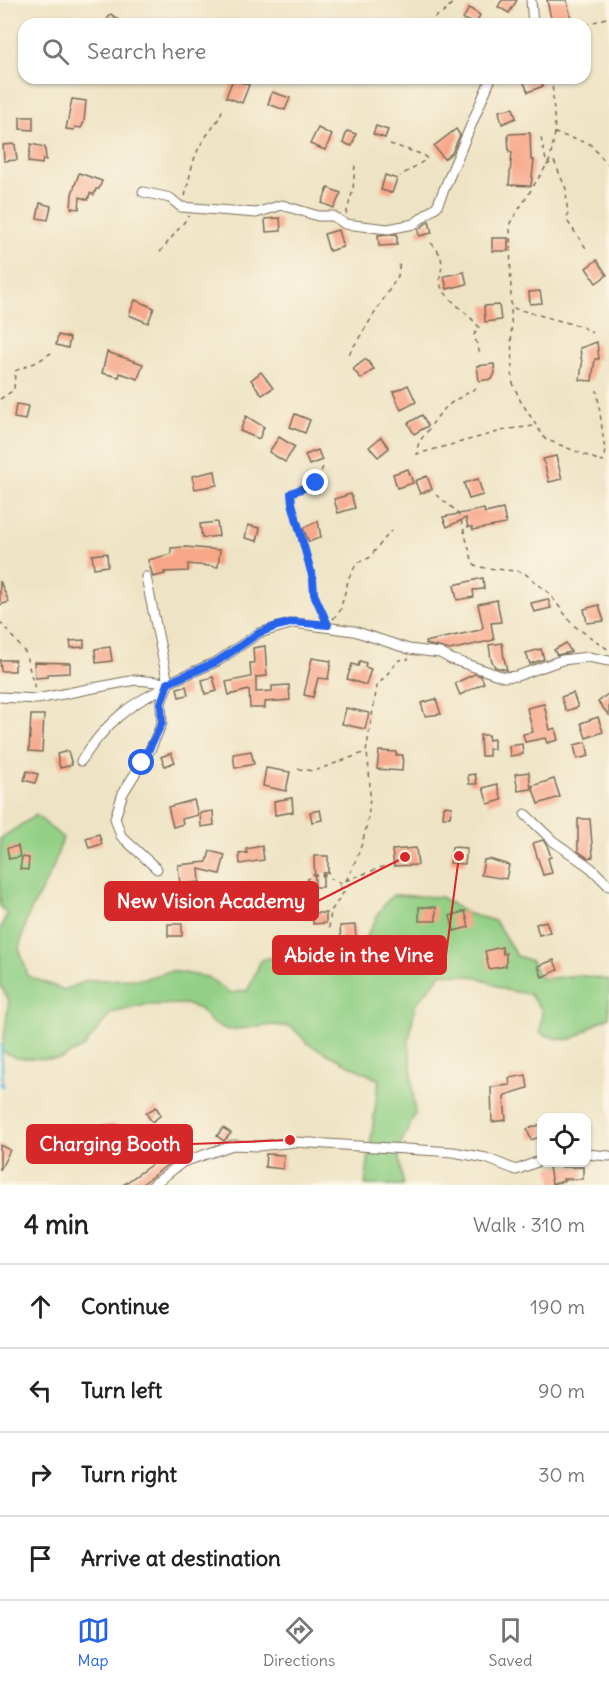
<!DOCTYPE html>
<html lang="en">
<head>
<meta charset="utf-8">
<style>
  :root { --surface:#fff; --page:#f6f6f6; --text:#222; --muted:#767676; --line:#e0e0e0; --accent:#2563eb }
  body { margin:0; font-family:Delius,sans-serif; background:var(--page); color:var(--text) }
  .controls { position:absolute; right:18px; bottom:18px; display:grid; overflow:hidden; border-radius:12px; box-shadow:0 2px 4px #0004 }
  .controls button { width:54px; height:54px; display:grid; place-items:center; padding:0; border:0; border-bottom:2px solid var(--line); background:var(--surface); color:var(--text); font:30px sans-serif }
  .stop { position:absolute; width:18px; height:18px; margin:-14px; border:4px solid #2563eb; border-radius:50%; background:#fff }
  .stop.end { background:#2563eb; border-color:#fff; box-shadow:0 2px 6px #0008 }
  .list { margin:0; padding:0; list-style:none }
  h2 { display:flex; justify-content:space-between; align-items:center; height:78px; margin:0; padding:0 24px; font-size:26px }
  h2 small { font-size:20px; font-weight:400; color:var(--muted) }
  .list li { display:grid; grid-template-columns:39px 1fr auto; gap:18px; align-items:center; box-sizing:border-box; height:84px; padding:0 24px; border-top:2px solid var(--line) }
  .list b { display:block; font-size:22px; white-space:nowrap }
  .list em { font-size:20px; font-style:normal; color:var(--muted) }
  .icon { flex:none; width:33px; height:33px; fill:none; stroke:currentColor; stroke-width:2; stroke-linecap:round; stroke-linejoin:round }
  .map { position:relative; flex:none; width:609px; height:1185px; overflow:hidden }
  .search { position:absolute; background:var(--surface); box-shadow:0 2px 4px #0004; left:18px; right:18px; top:18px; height:66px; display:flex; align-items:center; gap:15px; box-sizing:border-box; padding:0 21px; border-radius:18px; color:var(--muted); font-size:22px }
  .sheet { height:414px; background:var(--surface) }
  nav { display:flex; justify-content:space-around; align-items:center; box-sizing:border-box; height:84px; border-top:2px solid var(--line); background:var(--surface); font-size:16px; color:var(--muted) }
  nav a { display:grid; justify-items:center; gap:3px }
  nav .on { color:var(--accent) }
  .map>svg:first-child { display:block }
  .green { fill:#93d086; stroke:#677d52; stroke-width:1.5 }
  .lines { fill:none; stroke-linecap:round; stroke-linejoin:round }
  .stream { stroke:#5fadd8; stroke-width:3 }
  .building { fill:#f7a688 }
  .minor-casing { stroke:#7a6b58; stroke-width:11 }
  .path { stroke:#7a6b58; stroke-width:1.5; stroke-dasharray:4.5 4.5; stroke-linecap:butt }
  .minor { stroke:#fff; stroke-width:9 }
  .route { stroke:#2563eb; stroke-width:8 }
  .leader { fill:none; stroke:#d62828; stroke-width:2 }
  .callout-dot { fill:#d62828; stroke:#fcf5e5; stroke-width:2 }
  .callout { fill:#d62828; stroke:#d62828; stroke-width:2 }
  .callout-label { font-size:20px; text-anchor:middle; font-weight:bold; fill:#fff }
</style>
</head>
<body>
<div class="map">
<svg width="609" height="1185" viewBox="0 0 609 1185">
  <rect width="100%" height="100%" fill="#fcf5e5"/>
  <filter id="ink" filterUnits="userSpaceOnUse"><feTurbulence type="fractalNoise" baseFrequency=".0167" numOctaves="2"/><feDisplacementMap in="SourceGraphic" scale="12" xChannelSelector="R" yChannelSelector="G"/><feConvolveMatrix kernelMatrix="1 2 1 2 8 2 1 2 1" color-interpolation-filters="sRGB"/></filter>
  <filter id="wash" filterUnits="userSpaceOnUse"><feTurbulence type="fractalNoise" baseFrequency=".008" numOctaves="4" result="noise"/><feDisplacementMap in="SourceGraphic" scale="24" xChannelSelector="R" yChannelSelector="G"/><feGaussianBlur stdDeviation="1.35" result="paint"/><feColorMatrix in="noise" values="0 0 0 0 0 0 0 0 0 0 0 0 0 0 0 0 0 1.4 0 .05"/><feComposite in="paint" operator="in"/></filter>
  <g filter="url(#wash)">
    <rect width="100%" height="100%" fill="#eee4c5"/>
    <!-- green -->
    <path class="green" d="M36,815L63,838L52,870L28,916L19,948L28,976L64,990L88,980L142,979L171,971L207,977L231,993L248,990L261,960C291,949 332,972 360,945C374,930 376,909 393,895L441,897L466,913L495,921L517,956L532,961L538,975L543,979L578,975L609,980V1017C577,1030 582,1050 540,1033L542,1010L529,994L505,990L478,977L442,973L415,1005L409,1041L415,1114L398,1150L403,1185H365L379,1080L308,1044L292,1027L275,1025L228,1030L212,1023L200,1009L185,1004L145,1005L111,1013L84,1047L60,1059L16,1058L2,1051L9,1001L0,984V930L7,914L0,906V839Z"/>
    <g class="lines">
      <!-- stream -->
      <polyline class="stream" points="0,1083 3,1086 1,1045"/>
    </g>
    <g id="blocks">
      <!-- building -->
      <g class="building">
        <polygon points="502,0 517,0 509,13 498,7"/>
        <polygon points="547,0 567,0 571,19 552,23"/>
        <polygon points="469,8 480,15 476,24 463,19"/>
        <polygon points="111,14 124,24 110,24 106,21"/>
        <polygon points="522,78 540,78 543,86 528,92"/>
        <polygon points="233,79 249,85 242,103 226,97"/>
        <polygon points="272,92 290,98 285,110 268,104"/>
        <polygon points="72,99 86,101 84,122 81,128 75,127 74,130 66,129"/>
        <polygon points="513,108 516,118 502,124 499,111"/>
        <polygon points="20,117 33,117 33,130 20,129"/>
        <polygon points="376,126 388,130 385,138 373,134"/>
        <polygon points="318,128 332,135 325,150 310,144"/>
        <polygon points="456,129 460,135 452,153 444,159 434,146"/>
        <polygon points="347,131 356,134 352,146 343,143"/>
        <polygon points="530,133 531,160 534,160 531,186 509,185 512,152 509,152 508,134"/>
        <polygon points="15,144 17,160 4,161 3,145"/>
        <polygon points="31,144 45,147 46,160 43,159 42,164 28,162"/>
        <polygon points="79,173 102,181 99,189 96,189 94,195 90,193 88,200 80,197 79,209 71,208 72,194"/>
        <polygon points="385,175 397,179 392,193 381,190"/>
        <polygon points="328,188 341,193 334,208 322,203"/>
        <polygon points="40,203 51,206 48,220 37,218"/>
        <polygon points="280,218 281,231 266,232 265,219"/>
        <polygon points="429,221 432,233 419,236 418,230"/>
        <polygon points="338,230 343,247 329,251 324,234"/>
        <polygon points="397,234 397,245 379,246 378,235"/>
        <rect x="492" y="238" width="16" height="13"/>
        <polygon points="597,260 607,275 596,283 586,268"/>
        <polygon points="464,272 467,284 447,289 444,276"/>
        <polygon points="540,291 542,303 530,304 529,292"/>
        <polygon points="135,300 154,308 148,323 129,315"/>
        <polygon points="499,305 501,320 485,322 484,306"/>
        <polygon points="58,335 70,338 68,348 56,345"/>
        <polygon points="597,342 599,359 595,359 592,381 580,380 582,364 580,348"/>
        <polygon points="107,352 143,364 138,379 120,373 119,377 102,373"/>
        <polygon points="366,359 374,369 361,379 353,369"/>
        <polygon points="494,364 495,373 492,379 479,381 477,366"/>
        <polygon points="261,372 273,388 262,395 251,380"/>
        <polygon points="408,385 416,402 401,410 393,392"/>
        <polygon points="16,404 28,406 25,420 14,418"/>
        <polygon points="295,414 310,420 305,433 290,427"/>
        <polygon points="422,415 428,426 414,434 408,423"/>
        <polygon points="246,416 264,427 259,439 240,431"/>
        <polygon points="279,437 295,447 285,462 269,452"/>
        <polygon points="381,437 389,448 378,457 369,447"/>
        <polygon points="318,450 322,460 309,465 305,455"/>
        <polygon points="556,456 562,479 549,482 543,459"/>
        <polygon points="408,469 413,483 397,488 393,474"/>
        <polygon points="215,471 217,485 195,489 192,476"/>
        <polygon points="427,476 432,489 420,494 415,481"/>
        <polygon points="478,479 483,495 469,499 464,483"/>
        <polygon points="351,494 355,508 338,513 334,499"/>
        <polygon points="484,509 485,513 503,509 506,524 473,530 472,527 468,527 466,518 447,527 443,517"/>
        <polygon points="318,521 321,537 309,542 303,528"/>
        <polygon points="217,522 219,536 202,538 200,524"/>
        <polygon points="248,525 260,528 257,541 245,538"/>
        <polygon points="185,547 220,550 218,567 188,564 188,571 164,572 165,574 153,577 148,560 171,554 171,548"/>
        <polygon points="107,553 108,566 94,568 92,555"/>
        <polygon points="483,578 484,589 473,590 474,597 457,600 454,585"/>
        <polygon points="0,581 9,602 0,605"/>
        <polygon points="548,599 551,608 534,612 531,603"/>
        <polygon points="497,600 501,622 491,623 494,640 450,650 426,644 425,642 480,630 483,627 478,604"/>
        <polygon points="599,605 604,621 587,623 584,609"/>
        <polygon points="84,640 84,647 71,648 70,641"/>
        <polygon points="502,643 504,658 507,670 495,667 491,659 489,645"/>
        <polygon points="566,643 571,652 557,655 554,650"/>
        <polygon points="265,646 267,676 256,677 256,692 272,691 272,686 289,685 290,700 265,702 265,708 250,708 249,690 229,695 226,682 251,677 250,663 254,663 253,648"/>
        <polygon points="110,647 112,661 96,663 95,649"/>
        <polygon points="541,649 544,659 530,664 526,653"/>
        <polygon points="312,658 331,661 328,679 318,678 313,697 304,695"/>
        <polygon points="0,660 15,660 15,671 1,671"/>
        <polygon points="360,661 366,663 365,667 371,669 366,685 347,679 352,664 358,666"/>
        <polygon points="34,662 70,663 70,673 48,674 48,677 35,678"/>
        <polygon points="475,674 481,676 484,683 460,695 455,683"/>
        <polygon points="213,677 217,691 205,694 202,680"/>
        <polygon points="186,686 188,695 179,697 177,688"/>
        <polygon points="573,693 578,707 566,711 561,697"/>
        <polygon points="609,693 609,715 598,702"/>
        <polygon points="436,699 441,714 425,716 421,703"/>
        <polygon points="544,704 550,730 555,728 558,740 547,743 545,738 525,742 523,734 533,732 527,708"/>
        <polygon points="346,708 369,713 365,729 342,724"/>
        <polygon points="31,715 44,715 42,752 29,751"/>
        <polygon points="598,717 603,732 586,738 581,723"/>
        <polygon points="480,735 488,735 489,740 494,739 494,749 489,749 489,756 481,756"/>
        <polygon points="586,742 589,756 577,759 574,745"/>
        <polygon points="522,744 523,754 510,756 509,746"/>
        <polygon points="68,751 72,765 60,768 57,754"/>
        <polygon points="251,751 254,764 235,768 233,754"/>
        <polygon points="379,751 396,752 396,755 403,755 402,771 377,769"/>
        <polygon points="171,753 175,762 165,766 161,757"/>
        <polygon points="266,768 290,772 286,791 263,786"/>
        <polygon points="27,771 38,774 35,783 24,780"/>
        <polygon points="529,772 531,789 518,791 515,774"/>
        <polygon points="475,774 477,784 469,784 468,775"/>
        <polygon points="554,779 560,797 538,804 532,786"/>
        <polygon points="497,784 502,800 488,804 483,788"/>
        <polygon points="292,798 293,812 275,815 274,801"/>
        <polygon points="194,800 198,815 182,819 183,824 173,827 168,807"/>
        <polygon points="444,806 452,807 450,817 443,817"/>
        <polygon points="320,810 322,820 312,822 310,812"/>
        <polygon points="213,811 214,825 201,827 200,813"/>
        <polygon points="578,819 590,819 593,857 588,858 578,851"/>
        <polygon points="99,834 102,844 89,848 86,838"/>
        <polygon points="543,840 547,845 551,857 548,858 552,873 543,875 533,843"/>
        <polygon points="18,846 20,857 9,859 7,848"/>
        <polygon points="262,846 264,860 240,864 239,854 247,853 246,849"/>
        <polygon points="452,847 467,848 465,864 450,863"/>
        <polygon points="416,848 418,865 394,866 392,850"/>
        <polygon points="210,851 225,855 220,874 199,869 200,882 180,884 178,865 207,862"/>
        <polygon points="314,856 328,856 328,873 323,873 323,887 315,887"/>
        <polygon points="22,857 29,858 28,870 20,869"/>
        <polygon points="489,859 509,865 506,879 481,875 484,860"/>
        <rect x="419" y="907" width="17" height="14"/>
        <polygon points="465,911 469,927 454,931 450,916"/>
        <polygon points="313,913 326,913 326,923 313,924"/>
        <polygon points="546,921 550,932 539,935 536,924"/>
        <rect x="168" y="924" width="14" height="12"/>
        <polygon points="355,925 356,939 341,940 340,926"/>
        <polygon points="502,947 503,954 506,953 506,966 489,969 485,951"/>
        <polygon points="554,960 558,970 542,977 538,966"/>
        <polygon points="526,1075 528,1088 505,1095 504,1098 506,1120 492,1122 491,1087 510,1085 509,1078"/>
        <polygon points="156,1107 161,1115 152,1122 146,1113"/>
        <polygon points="542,1124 542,1136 531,1140 527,1129"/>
        <polygon points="105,1125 117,1125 117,1138 104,1138"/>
        <polygon points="223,1128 231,1133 224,1141 217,1136"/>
        <polygon points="0,1145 10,1150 0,1170"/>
        <polygon points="169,1152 175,1159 150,1178 141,1185 123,1185"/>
        <polygon points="266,1154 284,1155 283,1169 265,1167"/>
        <polygon points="561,1165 561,1167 583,1167 583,1179 563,1179 564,1181 552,1184 549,1167"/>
      </g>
    </g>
  </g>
  <g filter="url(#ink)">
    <use href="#blocks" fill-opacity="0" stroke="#7a6b58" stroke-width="1.5"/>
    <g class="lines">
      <defs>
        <g id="minor">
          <polyline points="531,0 533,24"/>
          <polyline points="143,192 170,198 181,207 256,213 282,205 318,216 333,216 345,224 388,229 414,224 437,206 491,78"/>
          <polyline points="146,577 168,683 161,703 162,723 151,748 123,793 115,818 121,836 157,869"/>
          <polyline points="0,697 37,699 135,680 168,683 218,661 259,633 294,623 354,631 409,649 440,653 451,659 504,677 517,676 562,660 588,657 609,661"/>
          <path d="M81,761C105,725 127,704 167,687"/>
          <polyline points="525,814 553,841 591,868 609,886"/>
          <polyline points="586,1154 609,1156"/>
          <polyline points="153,1185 183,1162 233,1145 258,1146 295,1142 453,1152 486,1158 516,1170 542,1160"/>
        </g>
      </defs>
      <!-- minor casing -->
      <use href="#minor" class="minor-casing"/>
      <!-- path -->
      <g class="path">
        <polyline points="429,24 430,20 444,12 455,0"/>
        <polyline points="585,25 609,17"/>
        <polyline points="552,78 555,133 590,144 609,166"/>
        <polyline points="555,133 550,160 510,223 512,381 520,400 545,439 603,462 605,451 597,390"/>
        <polyline points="541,138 547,165 554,161 566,189 568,222 586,248"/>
        <polyline points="390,144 424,155 427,159 400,176"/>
        <path d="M185,196C190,178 192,157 203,141C212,127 217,125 223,108"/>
        <polyline points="346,214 353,190 355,164"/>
        <path d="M431,243C453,264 433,276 443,290C451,302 471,316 479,327L474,335L480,354"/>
        <polyline points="160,252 189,216"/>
        <polyline points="513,308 583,327 592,333"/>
        <polyline points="349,354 398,276 400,260"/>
        <path d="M476,388C452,402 444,405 429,429C422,439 417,441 417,454L509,429L534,426"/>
        <polyline points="0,399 14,390 15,371 37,362 51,353"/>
        <path d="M323,467L316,483L291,493C293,523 308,549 313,579C316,598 317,600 325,619"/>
        <polyline points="436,495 454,509 460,517 473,563 478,567 523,572 549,593 573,625 609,650"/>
        <polyline points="333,619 340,611 349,577 357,563 369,558 391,531"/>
        <polyline points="0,622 25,652 35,689"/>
        <polyline points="298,769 314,771 366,752 377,686 399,660 409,659"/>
        <path d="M346,881C369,836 374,803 367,753"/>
        <polyline points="204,891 241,896 260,894 279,897 299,889 311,875 325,875 339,883 388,865"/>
        <polyline points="196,913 210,904 240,897"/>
        <polyline points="329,928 331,911 344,892 339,884"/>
      </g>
      <!-- minor -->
      <use href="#minor" class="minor"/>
    </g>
  </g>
  <g class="lines" filter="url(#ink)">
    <!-- route -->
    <polyline class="route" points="142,763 162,723 161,703 168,683 218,661 259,633 277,626 294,622 328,625 314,594 313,579 292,503 291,493 316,483"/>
  </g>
  <!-- callouts -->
  <path class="leader" d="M405 857L318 901M459 856L446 955M290 1140L192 1144"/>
  <g class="callout-dot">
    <circle cx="405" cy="857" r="6"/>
    <circle cx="459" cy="856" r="6"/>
    <circle cx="290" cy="1140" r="6"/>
  </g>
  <g class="callout">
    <rect x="105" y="882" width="213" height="38" rx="6"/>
    <rect x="273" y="936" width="173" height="38" rx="6"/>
    <rect x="27" y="1125" width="165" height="38" rx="6"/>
  </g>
  <g class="callout-label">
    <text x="211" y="908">New Vision Academy</text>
    <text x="359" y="962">Abide in the Vine</text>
    <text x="110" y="1151">Charging Booth</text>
  </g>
</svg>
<div class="controls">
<button><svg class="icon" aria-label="locate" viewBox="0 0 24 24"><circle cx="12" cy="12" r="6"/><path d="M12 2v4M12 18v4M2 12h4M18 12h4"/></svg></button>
</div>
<div class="stop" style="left:142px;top:763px"></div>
<div class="stop end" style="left:316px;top:483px"></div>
<div class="search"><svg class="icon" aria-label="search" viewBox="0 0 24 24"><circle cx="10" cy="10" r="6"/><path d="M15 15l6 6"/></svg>Search here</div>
</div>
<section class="sheet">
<h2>4 min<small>Walk · 310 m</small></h2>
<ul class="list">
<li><svg class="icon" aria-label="ahead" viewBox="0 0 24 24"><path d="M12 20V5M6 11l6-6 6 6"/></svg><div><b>Continue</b></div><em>190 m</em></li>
<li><svg class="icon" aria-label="left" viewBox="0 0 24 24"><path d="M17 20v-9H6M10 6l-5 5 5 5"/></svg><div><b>Turn left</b></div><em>90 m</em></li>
<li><svg class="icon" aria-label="right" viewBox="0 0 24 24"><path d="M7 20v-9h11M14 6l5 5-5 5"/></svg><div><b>Turn right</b></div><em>30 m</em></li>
<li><svg class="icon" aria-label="arrive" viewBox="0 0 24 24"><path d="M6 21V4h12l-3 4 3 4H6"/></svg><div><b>Arrive at destination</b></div></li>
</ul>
</section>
<nav>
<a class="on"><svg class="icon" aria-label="map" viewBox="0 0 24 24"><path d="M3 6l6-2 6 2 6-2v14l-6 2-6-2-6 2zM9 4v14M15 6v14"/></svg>Map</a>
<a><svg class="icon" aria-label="directions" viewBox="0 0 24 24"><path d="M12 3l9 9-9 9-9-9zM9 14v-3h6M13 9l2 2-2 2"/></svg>Directions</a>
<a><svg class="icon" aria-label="saved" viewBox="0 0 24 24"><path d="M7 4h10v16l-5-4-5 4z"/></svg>Saved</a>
</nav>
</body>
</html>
